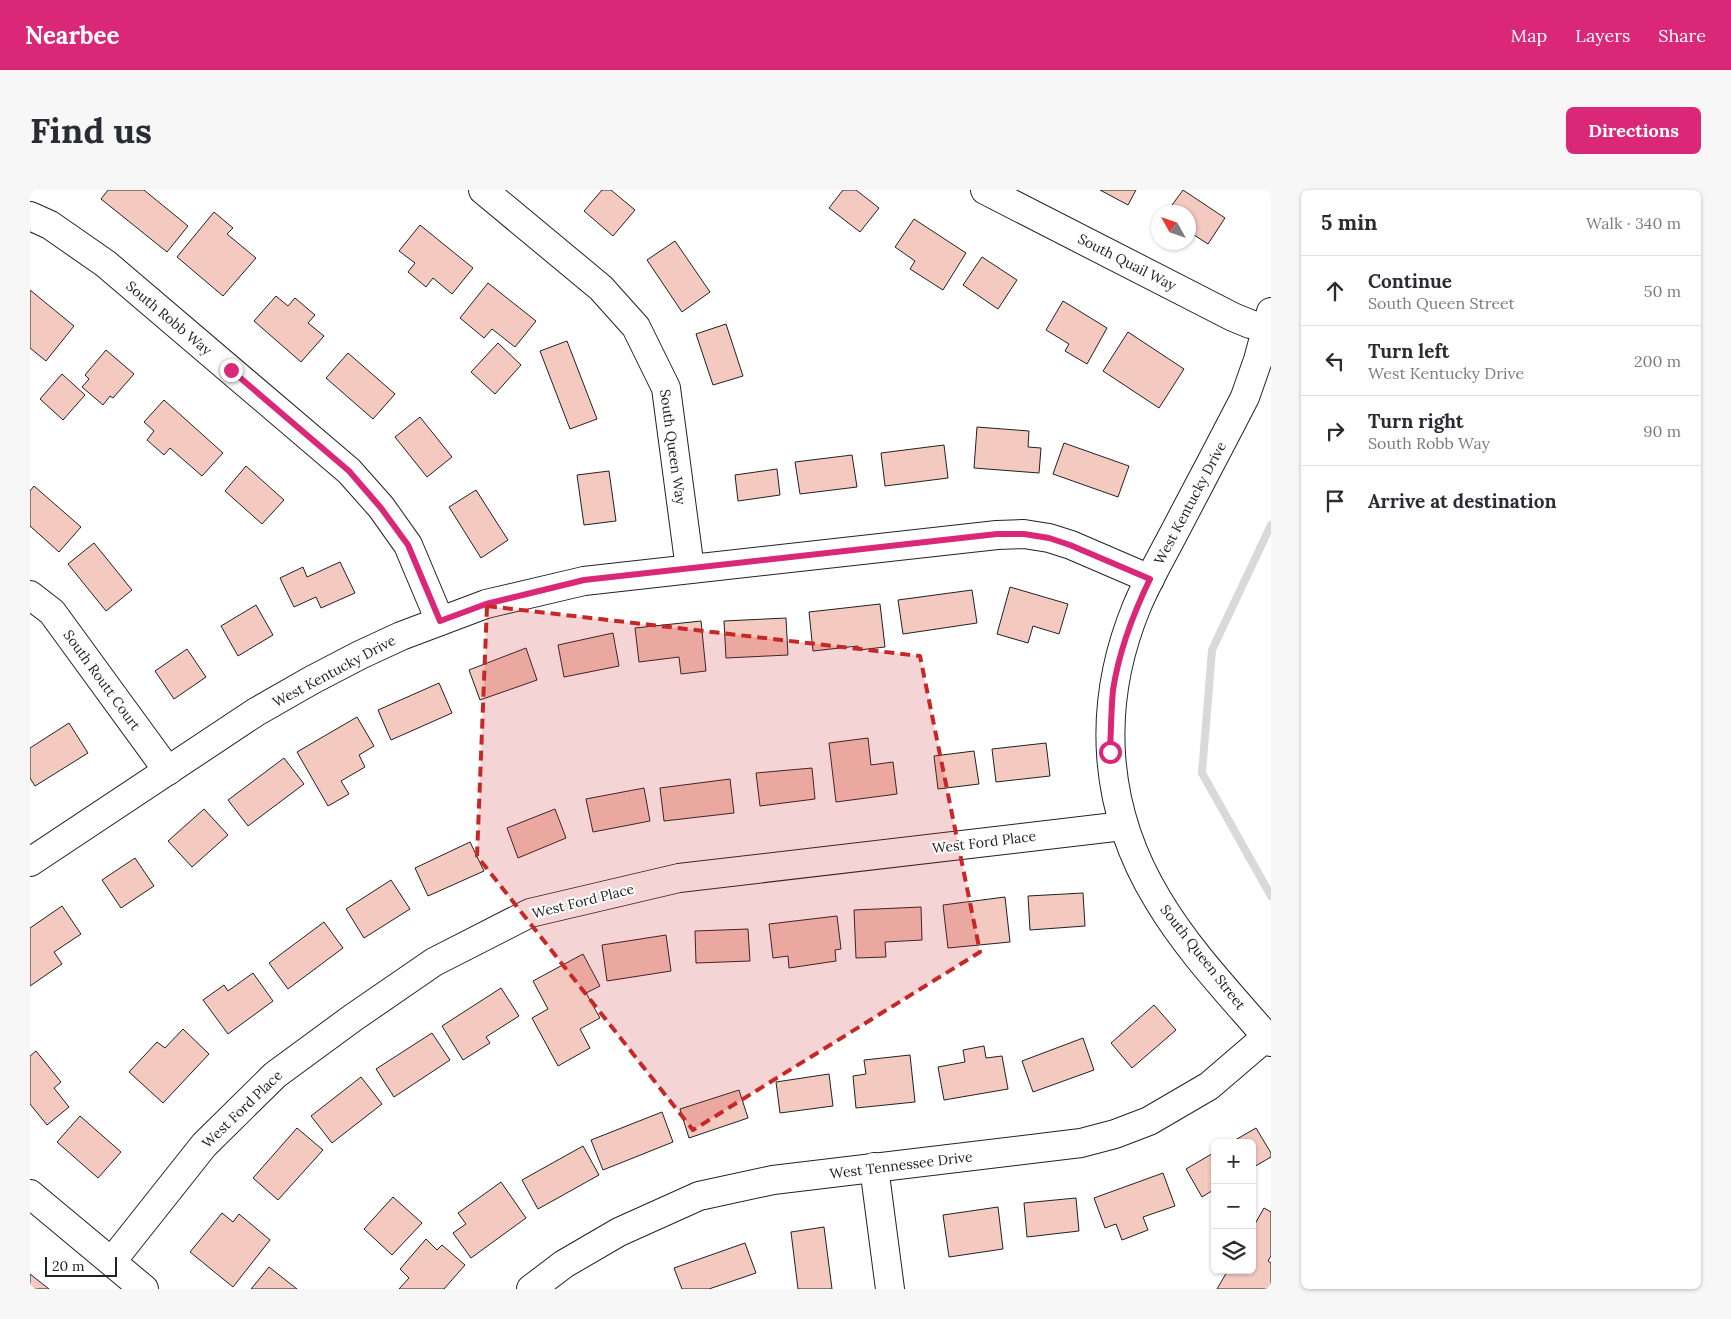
<!DOCTYPE html>
<html lang="en">
<head>
<meta charset="utf-8">
<style>
  :root { --surface:#fff; --page:#f7f7f7; --text:#2b2b33; --muted:#7c7c81; --line:#e1e1e2; --accent:#db2777 }
  body { margin:0; font-family:Lora,serif; background:var(--page); color:var(--text) }
  .controls { position:absolute; right:15px; bottom:15px; display:grid; overflow:hidden; border-radius:8px; box-shadow:0 1px 4px #0004 }
  .controls button { width:45px; height:45px; display:grid; place-items:center; padding:0; border:0; border-bottom:1px solid var(--line); background:var(--surface); color:var(--text); font:25px sans-serif }
  .compass { position:absolute; left:1121px; top:15px; width:45px; height:45px; border-radius:50%; background:var(--surface); box-shadow:0 1px 4px #0004; rotate:310deg }
  .scale { position:absolute; left:15px; bottom:12px; width:72px; box-sizing:border-box; padding-left:5px; border:2px solid #222; border-top:0; font-size:14px; line-height:18px; white-space:nowrap; color:#222; -webkit-text-stroke:4px #fff; paint-order:stroke }
  .stop { position:absolute; width:15px; height:15px; margin:-11px; border:4px solid #db2777; border-radius:50%; background:#fff }
  .stop.end { background:#db2777; border-color:#fff; box-shadow:0 1px 5px #0008 }
  .list { margin:0; padding:0; list-style:none }
  h2 { display:flex; justify-content:space-between; align-items:center; height:65px; margin:0; padding:0 20px; font-size:21px }
  h2 small { font-size:16px; font-weight:400; color:var(--muted) }
  .list li { display:grid; grid-template-columns:32px 1fr auto; gap:15px; align-items:center; box-sizing:border-box; height:70px; padding:0 20px; border-top:1px solid var(--line) }
  .list b { display:block; font-size:19px; white-space:nowrap }
  .list p { margin:0; font-size:16px; white-space:nowrap; color:var(--muted) }
  .list em { font-size:16px; font-style:normal; color:var(--muted) }
  .icon { flex:none; width:28px; height:28px; fill:none; stroke:currentColor; stroke-width:2; stroke-linecap:round; stroke-linejoin:round }
  .map { position:relative; flex:none; width:1241px; height:1099px; overflow:hidden; border-radius:8px }
  header { display:flex; align-items:center; gap:30px; box-sizing:border-box; height:70px; padding:0 25px; background:var(--accent); color:#fff }
  header strong { font-size:24px }
  nav { display:flex; gap:28px; margin-inline-start:auto; font-size:18px }
  .intro { display:flex; align-items:center; justify-content:space-between; box-sizing:border-box; height:120px; padding:0 30px }
  h1 { margin:0; font-size:35px }
  .button { padding:12px 22px; border-radius:8px; background:var(--accent); color:#fff; font-size:18px; font-weight:700 }
  main { display:flex; gap:30px; padding:0 30px }
  aside { flex:1; background:var(--surface); border-radius:8px; box-shadow:0 1px 4px #0004 }
  .map>svg:first-child { display:block }
  .lines { fill:none; stroke-linecap:round; stroke-linejoin:round }
  .stream { stroke:#d9d9d9; stroke-width:8 }
  .building { fill:#f3c9c0; stroke:#222 }
  .minor-casing { stroke:#222; stroke-width:30 }
  .minor { stroke:#fff; stroke-width:28 }
  .route { stroke:#db2777; stroke-width:6 }
  .marked { fill:#c62828; fill-opacity:0.2; stroke:#c62828; stroke-width:4; stroke-dasharray:10 6; stroke-linejoin:round }
  .labels { text-anchor:middle; stroke-width:4; stroke-linejoin:round; paint-order:stroke }
  .street-label { font-size:14px; fill:#222; stroke:#fff }
</style>
</head>
<body>
<header>
<strong>Nearbee</strong>
<nav><a>Map</a><a>Layers</a><a>Share</a></nav>
</header>
<div class="intro"><h1>Find us</h1><a class="button">Directions</a></div>
<main>
<div class="map">
<svg width="1241" height="1099" viewBox="0 0 1241 1099">
  <rect width="100%" height="100%" fill="#fff"/>
  <g class="lines">
    <!-- stream -->
    <polyline class="stream" points="1241,335 1182,460 1172,583 1241,706"/>
  </g>
  <!-- building -->
  <g class="building">
    <polygon points="78,0 114,0 158,36 137,62 71,9"/>
    <polygon points="572,0 581,0 605,20 583,46 554,21"/>
    <polygon points="813,0 826,0 849,18 830,42 799,18"/>
    <polygon points="1070,0 1106,0 1098,15"/>
    <polygon points="1153,0 1195,28 1178,54 1158,41 1158,22 1137,22"/>
    <polygon points="184,22 203,38 197,44 226,68 193,106 147,67"/>
    <polygon points="884,29 936,63 913,100 880,79 885,71 865,57"/>
    <polygon points="390,35 443,78 422,104 403,88 396,97 378,82 385,73 369,61"/>
    <polygon points="645,51 680,102 652,122 617,70"/>
    <polygon points="952,67 987,90 968,119 933,95"/>
    <polygon points="458,93 506,131 485,157 462,139 454,148 430,128"/>
    <polygon points="0,100 44,136 16,171 0,158"/>
    <polygon points="246,106 258,116 265,108 285,125 278,133 294,146 271,172 224,131"/>
    <polygon points="1033,111 1077,138 1057,174 1035,161 1039,154 1016,140"/>
    <polygon points="696,134 713,186 683,195 666,144"/>
    <polygon points="1098,142 1154,179 1129,218 1073,181"/>
    <polygon points="537,151 567,229 540,239 510,161"/>
    <polygon points="468,153 491,175 465,204 441,182"/>
    <polygon points="76,160 104,184 83,208 80,206 73,215 52,197 59,189 55,185"/>
    <polygon points="318,163 365,204 343,229 296,188"/>
    <polygon points="32,184 55,205 33,230 10,209"/>
    <polygon points="134,210 193,263 172,286 140,258 134,265 117,250 124,241 114,232"/>
    <polygon points="390,227 422,267 397,287 365,247"/>
    <polygon points="947,237 999,241 998,257 1011,258 1009,283 944,278"/>
    <polygon points="1034,253 1099,276 1088,307 1023,284"/>
    <polygon points="914,255 918,288 855,296 851,263"/>
    <polygon points="822,265 827,297 770,304 765,272"/>
    <polygon points="216,276 254,310 232,334 195,301"/>
    <polygon points="747,279 750,305 708,311 705,285"/>
    <polygon points="579,281 586,331 554,335 547,285"/>
    <polygon points="4,296 51,337 29,362 0,336 0,301"/>
    <polygon points="446,300 478,350 451,368 419,317"/>
    <polygon points="64,353 102,400 76,421 38,374"/>
    <polygon points="310,372 325,403 291,418 286,407 264,417 250,388 273,377 277,387"/>
    <polygon points="980,397 1038,414 1029,444 1003,436 998,453 967,444"/>
    <polygon points="942,400 947,433 873,444 868,410"/>
    <polygon points="850,414 855,457 829,460 828,456 783,461 779,422"/>
    <polygon points="226,415 243,445 208,466 191,436"/>
    <polygon points="756,428 758,465 696,468 694,431"/>
    <polygon points="671,431 676,481 651,484 649,467 609,472 605,438"/>
    <polygon points="583,443 589,476 534,487 528,455"/>
    <polygon points="496,458 507,490 450,510 439,480"/>
    <polygon points="157,459 176,487 144,509 125,481"/>
    <polygon points="409,493 422,523 361,550 348,520"/>
    <polygon points="327,527 344,556 329,565 335,577 311,591 319,604 298,616 267,562"/>
    <polygon points="39,533 58,563 5,596 0,588 0,558"/>
    <polygon points="838,548 841,575 863,572 867,604 806,612 799,553"/>
    <polygon points="1016,553 1020,586 966,592 962,559"/>
    <polygon points="944,561 949,594 908,599 904,566"/>
    <polygon points="254,568 274,594 218,636 198,610"/>
    <polygon points="782,578 785,609 730,616 726,583"/>
    <polygon points="700,589 704,623 634,631 630,598"/>
    <polygon points="614,598 620,631 563,642 556,609"/>
    <polygon points="174,619 198,645 162,677 138,651"/>
    <polygon points="525,619 536,648 488,668 477,638"/>
    <polygon points="440,652 454,681 398,706 385,678"/>
    <polygon points="105,668 124,696 91,718 72,690"/>
    <polygon points="361,690 380,719 334,748 316,719"/>
    <polygon points="1053,703 1055,736 1000,740 998,706"/>
    <polygon points="975,707 980,752 918,758 913,715"/>
    <polygon points="32,716 51,744 24,762 32,774 0,796 0,738"/>
    <polygon points="891,717 892,750 855,752 856,767 826,768 824,720"/>
    <polygon points="807,726 811,759 805,760 806,771 759,778 758,766 743,768 739,734"/>
    <polygon points="294,732 313,758 258,799 239,773"/>
    <polygon points="718,739 720,771 666,773 665,741"/>
    <polygon points="636,745 641,781 577,791 572,755"/>
    <polygon points="553,764 570,796 556,803 570,828 550,839 560,858 528,876 502,828 518,819 503,791"/>
    <polygon points="223,783 243,811 198,844 173,810 194,795 198,801"/>
    <polygon points="471,798 489,826 456,847 460,853 433,870 412,836"/>
    <polygon points="1124,815 1146,840 1102,878 1081,853"/>
    <polygon points="153,839 179,864 133,913 99,882 127,852 135,858"/>
    <polygon points="402,843 420,870 364,907 346,879"/>
    <polygon points="1053,848 1064,880 1003,902 992,871"/>
    <polygon points="954,856 956,868 972,866 978,899 914,910 908,877 935,872 933,860"/>
    <polygon points="6,861 31,892 24,898 39,917 17,935 0,914 0,866"/>
    <polygon points="880,865 885,912 826,918 823,886 836,884 834,870"/>
    <polygon points="799,884 803,916 750,923 746,892"/>
    <polygon points="331,887 352,914 302,953 281,926"/>
    <polygon points="709,900 718,928 659,948 650,919"/>
    <polygon points="632,922 643,952 573,980 561,950"/>
    <polygon points="50,926 91,962 68,988 27,952"/>
    <polygon points="267,938 293,960 248,1010 223,988"/>
    <polygon points="1226,938 1241,963 1241,967 1222,978 1222,953 1200,953"/>
    <polygon points="553,956 569,985 508,1019 492,990"/>
    <polygon points="1185,962 1185,999 1172,1007 1156,979"/>
    <polygon points="1133,983 1145,1016 1113,1027 1118,1040 1092,1050 1086,1034 1075,1038 1064,1008"/>
    <polygon points="471,992 496,1028 441,1068 423,1043 436,1034 428,1023"/>
    <polygon points="363,1007 392,1033 362,1065 334,1039"/>
    <polygon points="1046,1008 1049,1041 997,1047 994,1013"/>
    <polygon points="968,1017 973,1059 919,1067 913,1025"/>
    <polygon points="1234,1018 1241,1022 1241,1066 1238,1071 1241,1073 1241,1099 1187,1099 1198,1080 1222,1080 1222,1039"/>
    <polygon points="192,1023 203,1032 209,1024 240,1050 203,1097 160,1062"/>
    <polygon points="794,1037 802,1099 768,1099 761,1042"/>
    <polygon points="396,1049 407,1060 412,1055 435,1075 414,1099 369,1099 379,1088 370,1079"/>
    <polygon points="715,1053 726,1083 679,1099 652,1099 644,1078"/>
    <polygon points="239,1077 267,1099 221,1099"/>
    <polygon points="0,1084 19,1099 0,1099"/>
  </g>
  <g class="lines">
    <defs>
      <g id="minor">
        <polyline points="453,0 571,98 606,137 636,198 660,379"/>
        <polyline points="955,0 1203,127 1220,134 1241,139"/>
        <polyline points="0,26 20,35 76,74 319,281 351,317 378,355 410,431"/>
        <path d="M1241,122L1228,170L1215,207C1192,252 1168,297 1145,341C1132,366 1118,390 1107,416C1066,515 1072,618 1128,710C1159,762 1202,806 1241,852"/>
        <polyline points="0,405 22,422 138,581"/>
        <polyline points="0,672 226,522 282,490 330,465 371,446 456,414 554,391 967,345 994,344 1019,348 1041,355 1120,389"/>
        <polyline points="844,977 860,1099"/>
        <polyline points="0,1004 114,1099"/>
        <polyline points="82,1071 174,955 245,885 324,827 404,772 500,723 649,688 1093,636"/>
        <polyline points="501,1099 534,1074 589,1042 669,1006 743,990 1051,953 1085,944 1119,931 1179,896 1236,847"/>
      </g>
    </defs>
    <!-- minor casing -->
    <use href="#minor" class="minor-casing"/>
    <!-- minor -->
    <use href="#minor" class="minor"/>
  </g>
  <g class="lines">
    <!-- route -->
    <path class="route" d="M201,180L319,281L351,318L378,355L410,431L456,414L554,390L967,344H994L1019,348L1040,355L1120,389C1103,424 1089,461 1083,500C1081,521 1081,542 1080,562"/>
  </g>
  <!-- marked area -->
  <path class="marked" d="M457,416L890,466L950,762L663,940L447,666Z"/>
  <g class="labels">
    <!-- street labels -->
    <g class="street-label">
      <text transform="translate(1097 72) rotate(27)" y="5">South Quail Way</text>
      <text transform="translate(139 128) rotate(40)" y="5">South Robb Way</text>
      <text transform="translate(643 257) rotate(82)" y="5">South Queen Way</text>
      <text transform="translate(1160 313) rotate(-62)" y="5">West Kentucky Drive</text>
      <text transform="translate(304 481) rotate(-28)" y="5">West Kentucky Drive</text>
      <text transform="translate(72 490) rotate(54)" y="5">South Routt Court</text>
      <text transform="translate(954 652) rotate(-7)" y="5">West Ford Place</text>
      <text transform="translate(553 711) rotate(-14)" y="5">West Ford Place</text>
      <text transform="translate(1173 767) rotate(52)" y="5">South Queen Street</text>
      <text transform="translate(212 919) rotate(-44)" y="5">West Ford Place</text>
      <text transform="translate(871 975) rotate(-7)" y="5">West Tennessee Drive</text>
    </g>
  </g>
</svg>
<div class="controls">
<button>+</button>
<button>−</button>
<button><svg class="icon" aria-label="layers" viewBox="0 0 24 24"><path d="M12 4l9 5-9 5-9-5zM3 14l9 5 9-5"/></svg></button>
</div>
<svg class="compass" viewBox="-18 -18 36 36"><path d="M0-13l5 13h-10z" fill="#e53935"/><path d="M0 13l5-13h-10z" fill="#7c7c81"/></svg>
<div class="scale">20 m</div>
<div class="stop" style="left:1080px;top:562px"></div>
<div class="stop end" style="left:201px;top:180px"></div>
</div>
<aside>
<h2>5 min<small>Walk · 340 m</small></h2>
<ul class="list">
<li><svg class="icon" aria-label="ahead" viewBox="0 0 24 24"><path d="M12 20V5M6 11l6-6 6 6"/></svg><div><b>Continue</b><p>South Queen Street</p></div><em>50 m</em></li>
<li><svg class="icon" aria-label="left" viewBox="0 0 24 24"><path d="M17 20v-9H6M10 6l-5 5 5 5"/></svg><div><b>Turn left</b><p>West Kentucky Drive</p></div><em>200 m</em></li>
<li><svg class="icon" aria-label="right" viewBox="0 0 24 24"><path d="M7 20v-9h11M14 6l5 5-5 5"/></svg><div><b>Turn right</b><p>South Robb Way</p></div><em>90 m</em></li>
<li><svg class="icon" aria-label="arrive" viewBox="0 0 24 24"><path d="M6 21V4h12l-3 4 3 4H6"/></svg><div><b>Arrive at destination</b></div></li>
</ul>
</aside>
</main>
</body>
</html>
